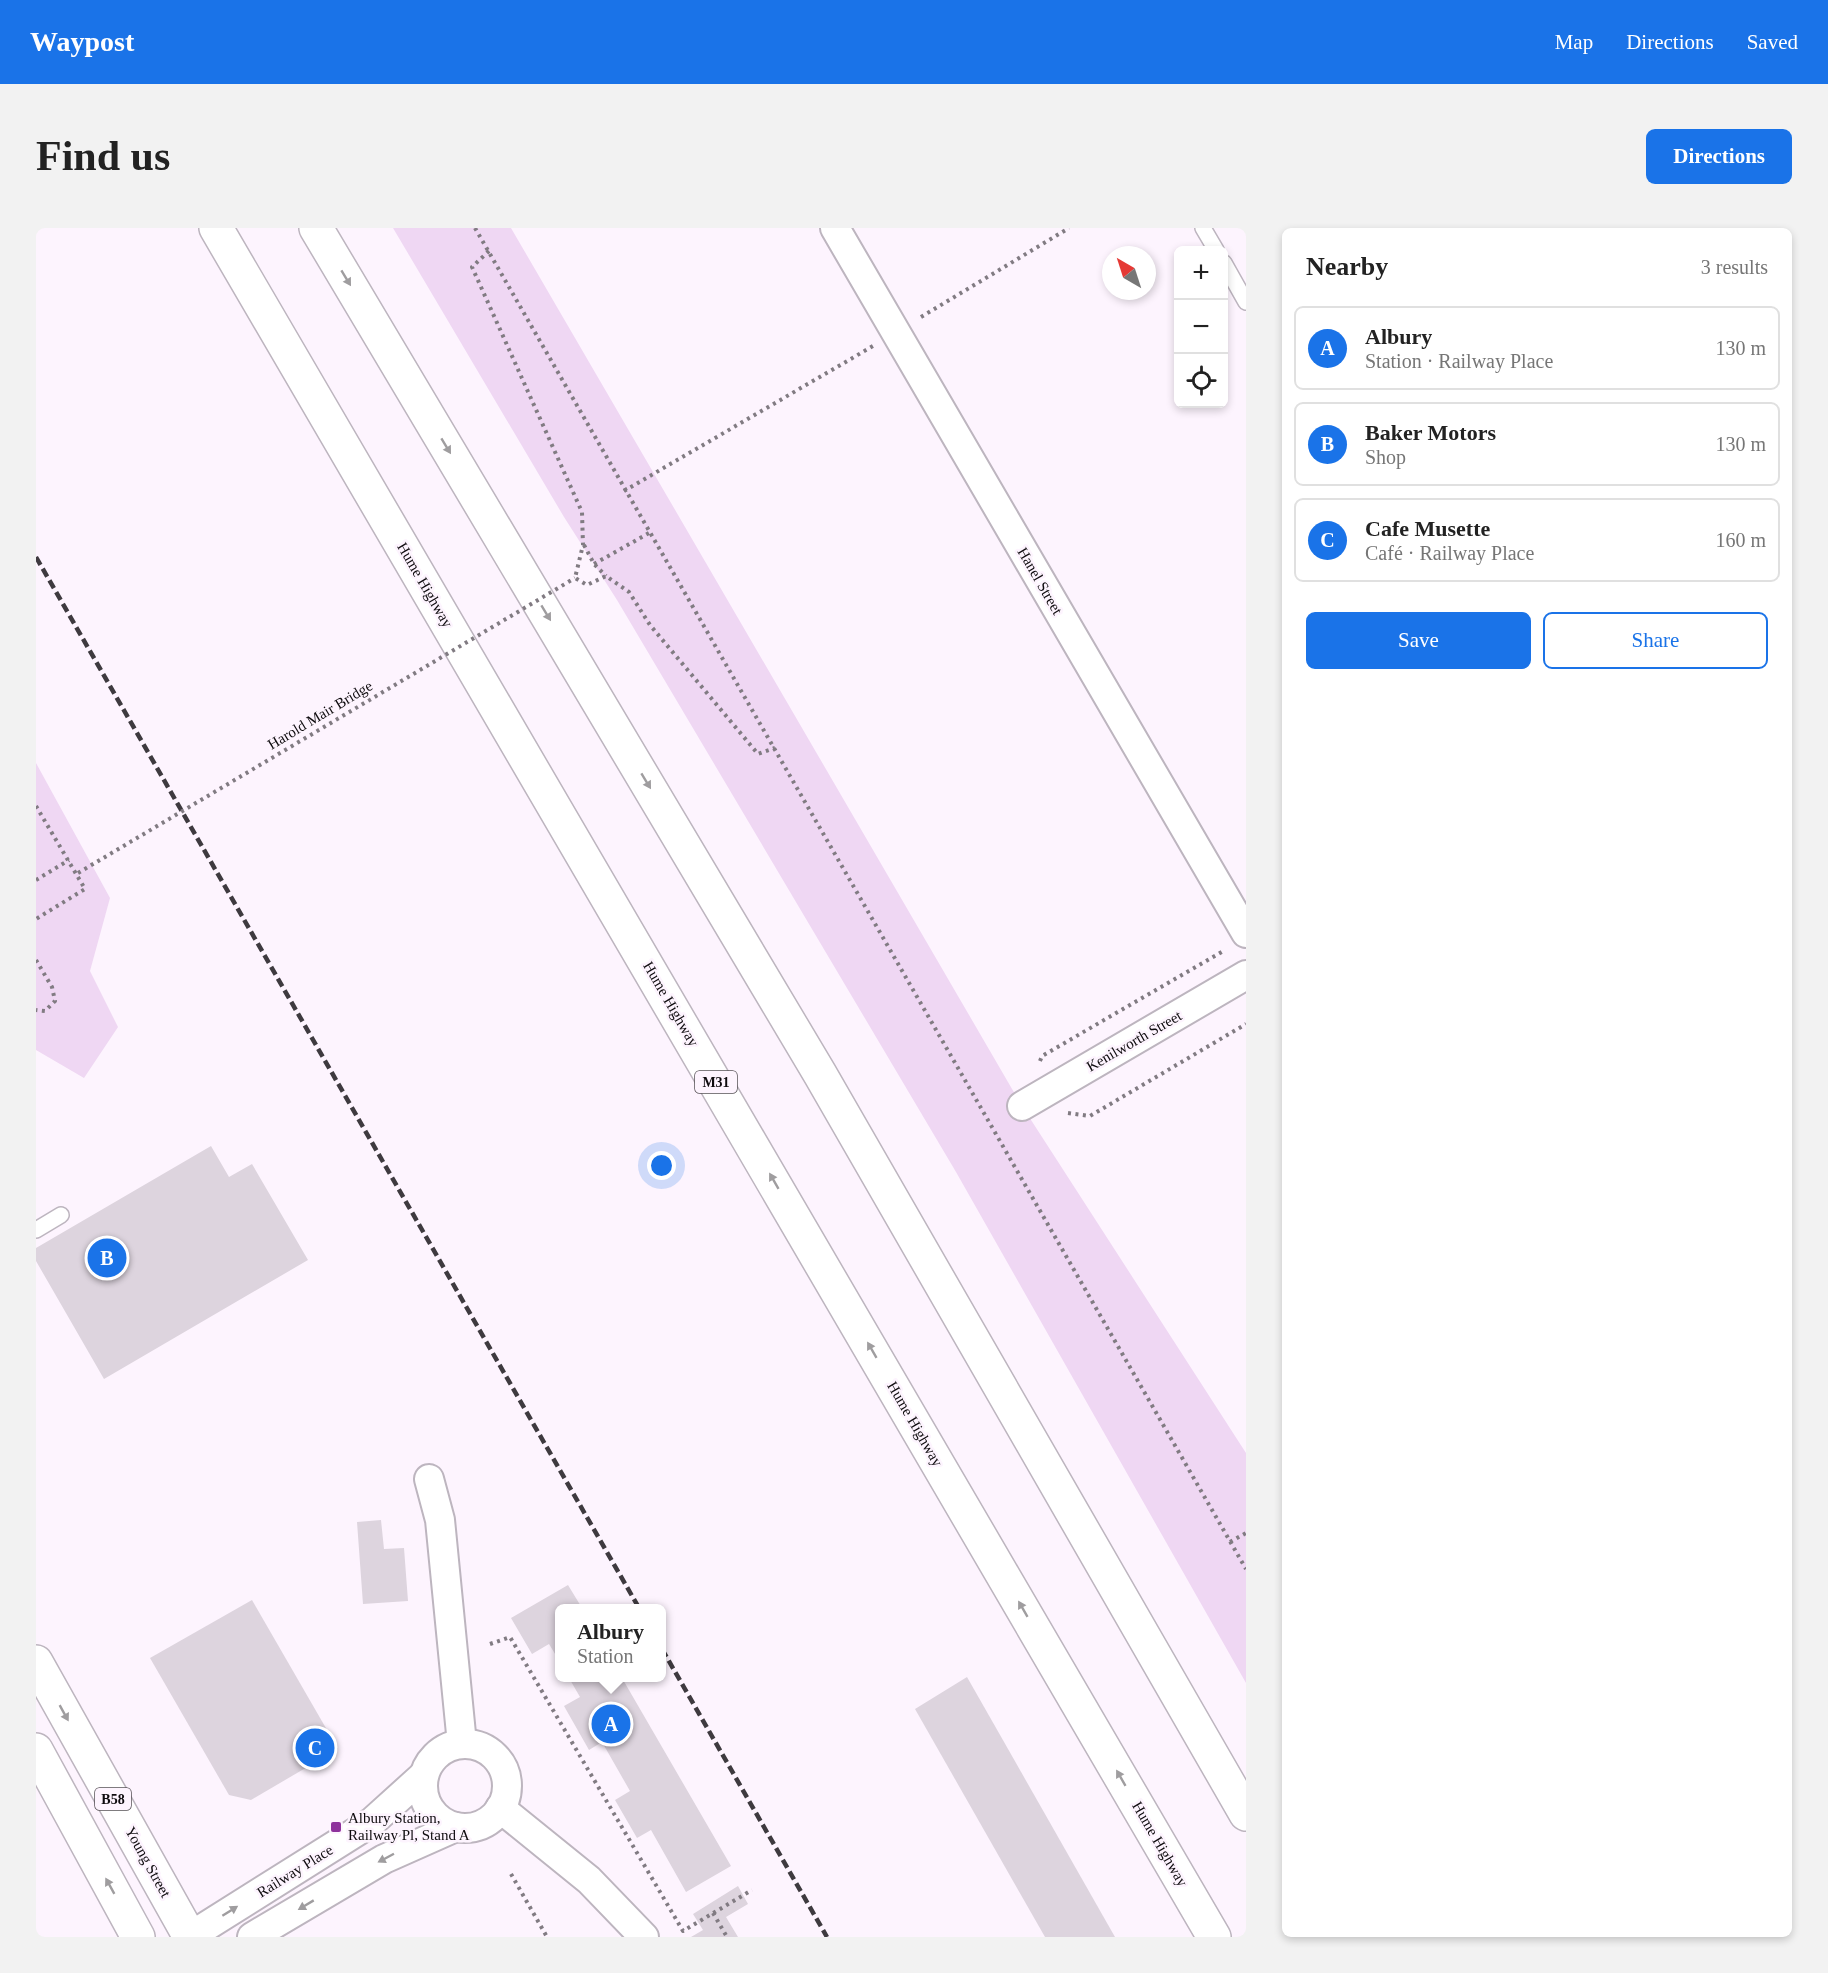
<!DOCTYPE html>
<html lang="en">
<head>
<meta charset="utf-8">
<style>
  :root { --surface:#fff; --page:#f2f2f2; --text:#222; --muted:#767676; --line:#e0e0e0; --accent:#1a73e8 }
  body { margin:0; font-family:Georgia,serif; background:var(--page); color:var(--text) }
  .controls { position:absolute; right:18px; top:18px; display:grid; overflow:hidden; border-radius:9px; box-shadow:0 3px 9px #0003 }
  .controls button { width:54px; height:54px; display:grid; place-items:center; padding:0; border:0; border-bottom:2px solid var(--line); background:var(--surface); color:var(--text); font:30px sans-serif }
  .compass { position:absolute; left:1066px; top:18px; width:54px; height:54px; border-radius:50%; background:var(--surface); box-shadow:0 3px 9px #0003; rotate:321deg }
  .you { position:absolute; left:626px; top:938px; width:21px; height:21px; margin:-15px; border:4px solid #fff; border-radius:50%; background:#1a73e8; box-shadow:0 0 0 9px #1a73e833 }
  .badge { display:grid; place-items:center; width:39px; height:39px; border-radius:50%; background:var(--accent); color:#fff; font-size:20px; font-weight:700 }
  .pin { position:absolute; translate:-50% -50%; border:3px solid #fff; box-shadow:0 2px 6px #0006 }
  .popup { position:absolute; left:519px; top:1376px; width:111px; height:78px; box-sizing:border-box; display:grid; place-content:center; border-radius:9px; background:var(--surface); filter:drop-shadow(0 2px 4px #0005); font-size:20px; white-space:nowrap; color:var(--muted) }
  .popup b { font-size:22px; color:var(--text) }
  .popup::after { content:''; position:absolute; left:50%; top:100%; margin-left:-12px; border:12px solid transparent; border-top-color:var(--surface) }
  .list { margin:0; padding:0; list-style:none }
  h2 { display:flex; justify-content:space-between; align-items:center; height:78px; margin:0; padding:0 24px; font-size:26px }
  h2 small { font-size:20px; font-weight:400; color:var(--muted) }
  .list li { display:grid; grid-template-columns:39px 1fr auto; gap:18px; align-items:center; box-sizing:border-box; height:84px; margin:0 12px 12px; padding:0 12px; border:2px solid var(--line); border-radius:9px }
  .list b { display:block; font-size:22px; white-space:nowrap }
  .list p { margin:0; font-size:20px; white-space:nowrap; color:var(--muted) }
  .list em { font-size:20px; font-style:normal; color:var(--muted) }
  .actions { display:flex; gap:12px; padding:18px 24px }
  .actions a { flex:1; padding:14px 0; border:2px solid var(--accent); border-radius:9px; text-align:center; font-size:21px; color:var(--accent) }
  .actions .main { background:var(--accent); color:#fff }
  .icon { flex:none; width:33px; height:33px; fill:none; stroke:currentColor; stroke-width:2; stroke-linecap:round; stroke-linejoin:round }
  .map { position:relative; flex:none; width:1210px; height:1709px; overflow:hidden; border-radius:9px }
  header { display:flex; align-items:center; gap:36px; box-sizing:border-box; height:84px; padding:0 30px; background:var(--accent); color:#fff }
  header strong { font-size:28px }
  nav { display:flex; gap:33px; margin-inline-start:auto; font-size:21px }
  .intro { display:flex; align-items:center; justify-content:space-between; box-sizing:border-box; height:144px; padding:0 36px }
  h1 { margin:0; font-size:42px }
  .button { padding:15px 27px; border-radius:9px; background:var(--accent); color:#fff; font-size:21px; font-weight:700 }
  main { display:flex; gap:36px; padding:0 36px }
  aside { flex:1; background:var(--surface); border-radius:9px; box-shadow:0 3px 9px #0003 }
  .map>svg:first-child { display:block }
  .green { fill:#efd7f3 }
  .building { fill:#ddd4de }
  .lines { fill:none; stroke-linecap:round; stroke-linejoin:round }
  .service-casing { stroke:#bdb5bf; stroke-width:18 }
  .minor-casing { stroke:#bdb5bf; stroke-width:32 }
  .primary-casing { stroke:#bdb5bf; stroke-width:36 }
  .motorway-casing { stroke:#bdb5bf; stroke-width:36 }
  .path { stroke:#817b82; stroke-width:4; stroke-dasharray:3 4.5; stroke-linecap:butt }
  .service { stroke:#fff; stroke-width:15 }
  .minor { stroke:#fff; stroke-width:28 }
  .primary { stroke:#fff; stroke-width:33 }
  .motorway { stroke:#fff; stroke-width:33 }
  .rail { stroke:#3e3a3f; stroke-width:4.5; stroke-dasharray:9 4.5; stroke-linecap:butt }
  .path-bridge { stroke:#817b82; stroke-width:4; stroke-dasharray:3 4.5; stroke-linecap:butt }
  .oneway { fill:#9f9d9f }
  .poi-dot { fill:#8e329c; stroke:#fdf4fe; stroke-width:2 }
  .labels { text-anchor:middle; stroke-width:5; stroke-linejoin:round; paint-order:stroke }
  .shield { fill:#fdf4fe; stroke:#565156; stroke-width:1.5 }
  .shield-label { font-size:14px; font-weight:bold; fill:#0e0b0e }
  .street-label { font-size:15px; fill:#0e0b0e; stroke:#fdf4fe }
  .poi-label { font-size:15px; fill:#0e0b0e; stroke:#fdf4fe; text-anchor:start }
</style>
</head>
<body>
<header>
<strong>Waypost</strong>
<nav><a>Map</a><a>Directions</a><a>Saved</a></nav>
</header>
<div class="intro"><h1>Find us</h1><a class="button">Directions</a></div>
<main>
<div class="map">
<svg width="1210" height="1709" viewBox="0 0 1210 1709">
  <rect width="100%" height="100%" fill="#fdf4fe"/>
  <!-- green -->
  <g class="green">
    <polygon points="357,0 475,0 986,878 1210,1225 1210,1455 920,944 581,372 528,289"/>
    <polygon points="0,535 74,670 54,743 82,799 48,850 0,822"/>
  </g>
  <!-- building -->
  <g class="building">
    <polygon points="175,918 193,949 216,936 272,1032 68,1151 0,1033 0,1020"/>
    <polygon points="345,1292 348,1321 368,1320 372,1373 327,1376 321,1294"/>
    <polygon points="532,1357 546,1380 524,1380 524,1434 513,1416 496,1426 475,1390"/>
    <polygon points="216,1372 302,1521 215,1572 193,1567 114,1430"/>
    <polygon points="931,1449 1079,1709 1009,1709 879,1481"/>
    <polygon points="533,1450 586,1450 695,1638 650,1664 615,1602 601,1610 579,1572 594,1563 566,1514 553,1522 528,1478 544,1469"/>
    <polygon points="702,1658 712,1676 690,1689 702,1709 655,1709 667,1702 657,1686"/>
  </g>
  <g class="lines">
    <defs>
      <g id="service">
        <polyline points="1167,0 1180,22"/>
        <polyline points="1188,35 1210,74"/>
        <polyline points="0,1002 25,987"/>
      </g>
      <g id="minor">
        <polyline points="799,0 1210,705"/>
        <polyline points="986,878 1210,747"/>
        <polyline points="393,1251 404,1292 426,1516"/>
        <circle cx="429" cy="1558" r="42"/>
        <polyline points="464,1580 553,1652 608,1709"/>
        <polyline points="153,1709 336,1594 388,1547"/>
        <polyline points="216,1709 348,1631 420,1599"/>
      </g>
      <g id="primary">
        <polyline points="0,1434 154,1709"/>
        <polyline points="0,1522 102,1709"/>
      </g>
      <g id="motorway">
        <polyline points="180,0 1178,1709"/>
        <polyline points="280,0 784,846 1210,1586"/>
      </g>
    </defs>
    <!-- service casing -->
    <use href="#service" class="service-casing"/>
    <!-- minor casing -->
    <use href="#minor" class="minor-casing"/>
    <!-- primary casing -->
    <use href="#primary" class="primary-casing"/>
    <!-- motorway casing -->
    <use href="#motorway" class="motorway-casing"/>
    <!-- path -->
    <g class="path">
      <polyline points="439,0 1210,1341"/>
      <polyline points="453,23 436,39 546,284 547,317 539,350 551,357 570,348 593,364 614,397 722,526 739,520"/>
      <polyline points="885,89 1033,0"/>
      <polyline points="588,263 837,118"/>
      <polyline points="548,317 558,336 570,348"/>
      <polyline points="558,336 613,305"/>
      <polyline points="0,578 49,661 0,691"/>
      <polyline points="0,652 33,632"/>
      <polyline points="0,732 16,759 19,773 9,783 0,782"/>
      <polyline points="1004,833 1006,828 1189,722"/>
      <polyline points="1032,885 1054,888 1210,796"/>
      <polyline points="1194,1314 1210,1305"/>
      <polyline points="454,1416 474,1409 647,1703 716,1662"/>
      <polyline points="475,1646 511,1709"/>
      <polyline points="677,1685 691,1709"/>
    </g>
    <!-- service -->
    <use href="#service" class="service"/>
    <!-- minor -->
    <use href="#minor" class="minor"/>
    <!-- primary -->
    <use href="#primary" class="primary"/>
    <!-- motorway -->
    <use href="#motorway" class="motorway"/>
    <!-- rail -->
    <g class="rail">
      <polyline points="0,329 603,1380"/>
      <polyline points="626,1421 791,1709"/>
    </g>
    <!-- path-bridge -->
    <polyline class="path-bridge" points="42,645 539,350"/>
  </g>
  <!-- one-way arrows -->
  <defs><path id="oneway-solid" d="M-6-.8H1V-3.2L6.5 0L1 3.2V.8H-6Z" transform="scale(1.5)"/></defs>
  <g class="oneway">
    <use href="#oneway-solid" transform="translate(310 50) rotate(59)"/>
    <use href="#oneway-solid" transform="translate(410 218) rotate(59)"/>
    <use href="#oneway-solid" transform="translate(510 385) rotate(59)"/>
    <use href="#oneway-solid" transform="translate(610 553) rotate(59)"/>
    <use href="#oneway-solid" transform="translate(738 953) rotate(-120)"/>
    <use href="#oneway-solid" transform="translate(836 1122) rotate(-120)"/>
    <use href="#oneway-solid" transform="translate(987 1381) rotate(-120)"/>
    <use href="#oneway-solid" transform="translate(28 1485) rotate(61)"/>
    <use href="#oneway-solid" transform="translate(1085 1550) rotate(-120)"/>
    <use href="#oneway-solid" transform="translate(350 1630) rotate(152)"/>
    <use href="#oneway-solid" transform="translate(74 1658) rotate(-119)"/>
    <use href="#oneway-solid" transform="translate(270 1677) rotate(149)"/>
    <use href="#oneway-solid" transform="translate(194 1683) rotate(-32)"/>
  </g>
  <!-- markers -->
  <rect class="poi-dot" x="294" y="1593" width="12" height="12" rx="3"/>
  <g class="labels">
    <!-- shield labels -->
    <g class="shield">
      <rect x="659" y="843" width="42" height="22" rx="4.5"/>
      <rect x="59" y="1560" width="36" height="22" rx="4.5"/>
    </g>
    <g class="shield-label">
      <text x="680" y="859">M31</text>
      <text x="77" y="1576">B58</text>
    </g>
    <!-- street labels -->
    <g class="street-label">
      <text transform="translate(1004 353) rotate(60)" y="5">Hanel Street</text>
      <text transform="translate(389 357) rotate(60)" y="5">Hume Highway</text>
      <text transform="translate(284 487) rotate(-31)" y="5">Harold Mair Bridge</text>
      <text transform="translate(635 776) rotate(60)" y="5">Hume Highway</text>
      <text transform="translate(1098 813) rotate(-30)" y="5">Kenilworth Street</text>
      <text transform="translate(879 1196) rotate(60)" y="5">Hume Highway</text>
      <text transform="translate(1124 1616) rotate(60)" y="5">Hume Highway</text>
      <text transform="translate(112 1634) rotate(61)" y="5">Young Street</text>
      <text transform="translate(259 1643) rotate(-32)" y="5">Railway Place</text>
    </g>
    <!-- poi labels -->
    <g class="poi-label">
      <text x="312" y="1595">Albury Station,<tspan x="312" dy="17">Railway Pl, Stand A</tspan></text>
    </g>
  </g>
</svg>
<div class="controls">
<button>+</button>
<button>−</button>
<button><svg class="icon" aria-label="locate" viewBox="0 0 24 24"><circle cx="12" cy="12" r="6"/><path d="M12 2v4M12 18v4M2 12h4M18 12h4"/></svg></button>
</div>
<svg class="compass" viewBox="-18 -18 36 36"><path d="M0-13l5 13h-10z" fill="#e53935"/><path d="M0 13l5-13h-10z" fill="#767676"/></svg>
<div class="you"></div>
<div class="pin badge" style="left:575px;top:1496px">A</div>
<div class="popup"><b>Albury</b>Station</div>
<div class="pin badge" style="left:71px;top:1030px">B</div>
<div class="pin badge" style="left:279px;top:1520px">C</div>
</div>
<aside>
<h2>Nearby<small>3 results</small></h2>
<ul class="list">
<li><span class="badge">A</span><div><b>Albury</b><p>Station · Railway Place</p></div><em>130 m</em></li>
<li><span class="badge">B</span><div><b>Baker Motors</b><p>Shop</p></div><em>130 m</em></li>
<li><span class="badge">C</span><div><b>Cafe Musette</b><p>Café · Railway Place</p></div><em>160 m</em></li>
</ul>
<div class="actions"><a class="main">Save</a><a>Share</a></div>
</aside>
</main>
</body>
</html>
